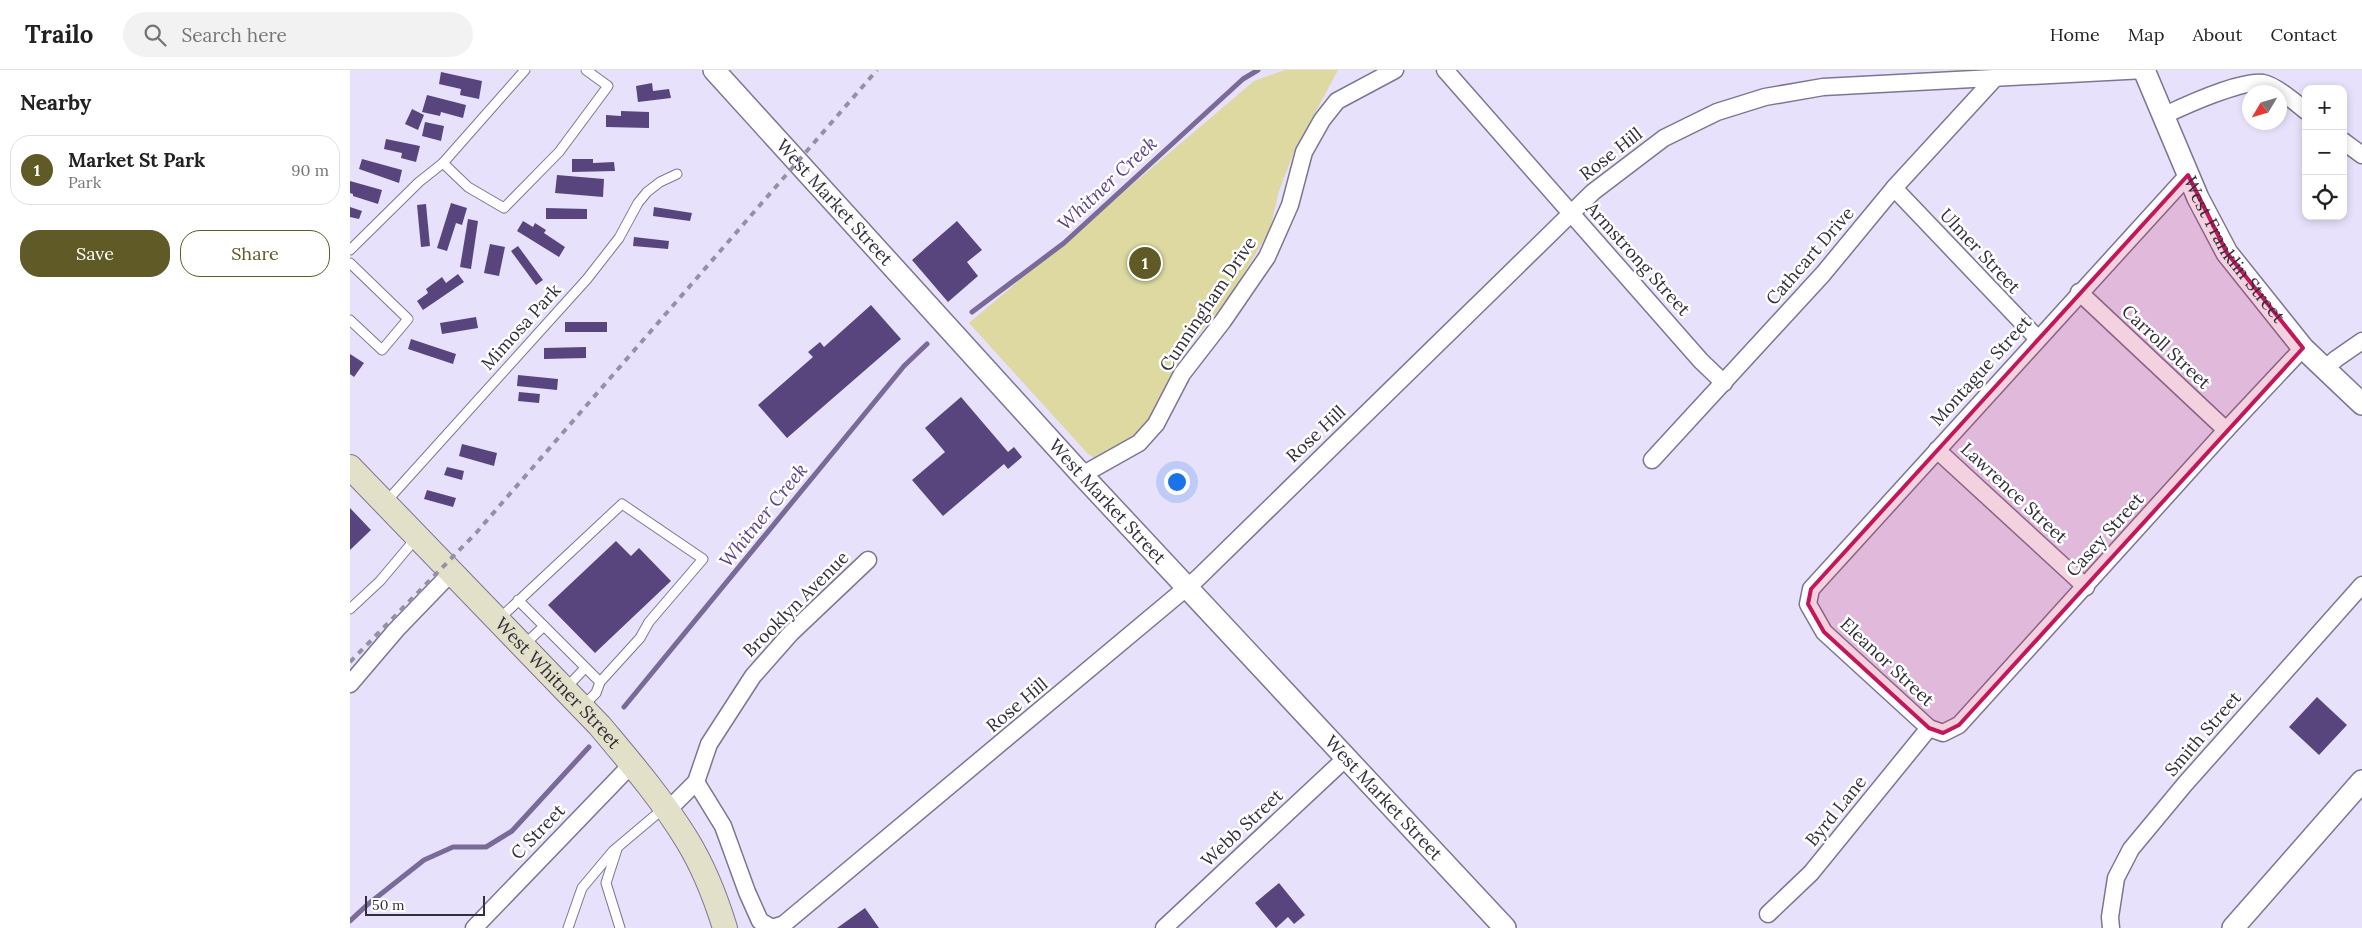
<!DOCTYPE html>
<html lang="en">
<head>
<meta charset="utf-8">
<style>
  :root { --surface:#fff; --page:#f2f2f2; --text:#222; --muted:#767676; --line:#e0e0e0; --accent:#5f5a26 }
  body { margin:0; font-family:Lora,serif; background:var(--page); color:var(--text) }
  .controls { position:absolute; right:15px; top:15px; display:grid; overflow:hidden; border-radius:10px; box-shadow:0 2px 8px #0003 }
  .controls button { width:45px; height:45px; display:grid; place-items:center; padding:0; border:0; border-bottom:1px solid var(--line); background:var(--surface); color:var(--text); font:25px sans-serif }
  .compass { position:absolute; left:1892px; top:15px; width:45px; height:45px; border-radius:50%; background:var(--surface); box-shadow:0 2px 8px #0003; rotate:232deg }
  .scale { position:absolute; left:15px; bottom:12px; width:120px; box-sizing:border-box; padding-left:5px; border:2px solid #322e3b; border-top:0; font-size:14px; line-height:18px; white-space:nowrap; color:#322e3b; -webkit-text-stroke:4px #fff; paint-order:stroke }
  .you { position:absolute; left:826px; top:411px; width:18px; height:18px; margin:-12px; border:4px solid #fff; border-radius:50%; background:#1a73e8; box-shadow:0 0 0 8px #1a73e833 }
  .badge { display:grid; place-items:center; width:32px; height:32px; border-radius:50%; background:var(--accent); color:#fff; font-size:16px; font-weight:700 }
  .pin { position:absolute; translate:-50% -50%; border:2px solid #fff; box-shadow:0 1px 5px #0006 }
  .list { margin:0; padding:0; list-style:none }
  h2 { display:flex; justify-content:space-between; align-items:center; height:65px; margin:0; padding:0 20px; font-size:21px }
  h2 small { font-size:16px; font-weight:400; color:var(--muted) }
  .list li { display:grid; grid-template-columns:32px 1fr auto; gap:15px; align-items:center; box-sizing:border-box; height:70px; margin:0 10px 10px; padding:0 10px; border:1px solid var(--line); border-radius:20px }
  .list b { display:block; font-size:19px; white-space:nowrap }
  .list p { margin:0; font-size:16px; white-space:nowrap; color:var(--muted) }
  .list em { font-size:16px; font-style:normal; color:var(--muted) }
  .actions { display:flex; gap:10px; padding:15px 20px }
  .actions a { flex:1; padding:11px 0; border:1px solid var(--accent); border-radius:20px; text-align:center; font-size:18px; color:var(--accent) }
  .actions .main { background:var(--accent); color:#fff }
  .icon { flex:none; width:28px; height:28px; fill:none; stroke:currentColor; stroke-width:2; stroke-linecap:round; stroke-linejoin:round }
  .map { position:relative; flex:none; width:2012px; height:858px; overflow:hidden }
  header { display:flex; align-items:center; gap:30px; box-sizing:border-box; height:70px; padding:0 25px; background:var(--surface); border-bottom:1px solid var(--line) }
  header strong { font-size:24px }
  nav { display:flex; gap:28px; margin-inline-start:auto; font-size:18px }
  .search { width:350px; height:45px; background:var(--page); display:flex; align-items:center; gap:12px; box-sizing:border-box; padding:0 18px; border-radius:28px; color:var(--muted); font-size:19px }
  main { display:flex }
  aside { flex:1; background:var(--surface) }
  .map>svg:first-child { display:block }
  .green { fill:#ddd9a1 }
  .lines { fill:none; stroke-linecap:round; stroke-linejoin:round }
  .stream { stroke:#796a99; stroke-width:5 }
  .building { fill:#58457d }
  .service-casing { stroke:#7e7593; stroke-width:11 }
  .minor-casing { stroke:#7e7593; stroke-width:19 }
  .tertiary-casing { stroke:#7e7593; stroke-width:24 }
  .secondary-casing { stroke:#7e7593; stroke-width:26 }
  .service { stroke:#fff; stroke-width:9 }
  .minor { stroke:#fff; stroke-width:16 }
  .tertiary { stroke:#fff; stroke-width:21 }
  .secondary { stroke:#e2e0c8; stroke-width:24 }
  .rail { stroke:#9690a5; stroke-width:4; stroke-dasharray:6 6; stroke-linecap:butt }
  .marked { fill:#c2185b; fill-opacity:0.2; stroke:#c2185b; stroke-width:4; stroke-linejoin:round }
  .labels { text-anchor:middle; stroke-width:5; stroke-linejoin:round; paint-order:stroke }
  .street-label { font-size:18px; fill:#322e3b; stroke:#fff }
  .water-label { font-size:19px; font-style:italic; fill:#5d418d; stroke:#fff }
</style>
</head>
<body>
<header>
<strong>Trailo</strong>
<div class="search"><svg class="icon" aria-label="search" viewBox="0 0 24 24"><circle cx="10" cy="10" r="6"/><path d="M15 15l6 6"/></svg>Search here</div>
<nav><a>Home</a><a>Map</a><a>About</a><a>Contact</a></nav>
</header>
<main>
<aside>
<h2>Nearby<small></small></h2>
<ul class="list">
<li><span class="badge">1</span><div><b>Market St Park</b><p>Park</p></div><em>90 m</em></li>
</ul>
<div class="actions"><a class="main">Save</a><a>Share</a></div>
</aside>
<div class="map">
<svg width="2012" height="858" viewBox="0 0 2012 858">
  <rect width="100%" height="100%" fill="#e8e1fc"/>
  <!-- green -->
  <polygon class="green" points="935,0 988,0 944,82 929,121 920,160 881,225 831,286 799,352 779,370 746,389 738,384 619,253 904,11"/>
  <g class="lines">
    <!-- stream -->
    <g class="stream">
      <polyline points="622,242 714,173 893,9 908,0"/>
      <polyline points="274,637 554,296 577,274"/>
      <polyline points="0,851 17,835 74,790 103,777 136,777 162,761 239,677"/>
    </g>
  </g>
  <!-- building -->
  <g class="building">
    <polygon points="91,2 132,11 129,29 110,25 111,19 89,14"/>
    <polygon points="302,13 303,21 319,19 321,28 288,32 286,16"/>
    <polygon points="77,25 116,35 113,48 91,42 90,46 72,42"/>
    <polygon points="62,39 74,45 68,60 55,54"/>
    <polygon points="271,41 299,42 299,58 256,57 256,45 271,46"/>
    <polygon points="75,52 94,56 91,71 72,66"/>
    <polygon points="36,69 70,76 66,92 51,88 52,83 34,79"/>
    <polygon points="12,89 52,100 49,113 9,99"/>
    <polygon points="222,89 243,89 243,93 264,92 265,101 222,102"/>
    <polygon points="207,105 254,109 253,127 205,123"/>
    <polygon points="0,111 32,120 28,134 3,126 3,124 0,123"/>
    <polygon points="101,133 117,138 112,155 106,153 97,181 87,178"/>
    <polygon points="76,134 80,176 71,177 67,135"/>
    <polygon points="0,137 12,141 9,149 0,147"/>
    <polygon points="304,137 342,143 340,151 303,146"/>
    <polygon points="196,138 237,139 237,149 196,149"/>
    <polygon points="118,149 128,151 121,199 110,197"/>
    <polygon points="173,151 183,157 185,153 196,160 194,163 215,177 209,187 167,161"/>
    <polygon points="607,151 632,180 617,192 628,206 598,232 562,190"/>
    <polygon points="284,167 319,171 318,179 283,176"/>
    <polygon points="140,174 155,177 149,206 134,203"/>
    <polygon points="168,176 193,210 186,215 161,181"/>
    <polygon points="108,204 114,212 73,240 67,231 78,223 76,219 92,207 96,213"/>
    <polygon points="521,235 551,269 437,368 408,335 463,287 458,282 470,272 474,277"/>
    <polygon points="126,247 128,258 92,264 90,253"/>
    <rect x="215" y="252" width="42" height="10"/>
    <polygon points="61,269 106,284 103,294 58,279"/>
    <polygon points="236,277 236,288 194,289 194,278"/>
    <polygon points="0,284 14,293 4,307 0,304"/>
    <polygon points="168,305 208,309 207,320 167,316"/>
    <polygon points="169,322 190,324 189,333 168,331"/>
    <polygon points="611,327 658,382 664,377 672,387 658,399 654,394 593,446 562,410 595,382 575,358"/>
    <polygon points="112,374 147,383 144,396 109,386"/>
    <polygon points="97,397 114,401 112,410 94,405"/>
    <polygon points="77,420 106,428 103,437 74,429"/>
    <polygon points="0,438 21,460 0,480"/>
    <polygon points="266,471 281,486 289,478 321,511 245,583 198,535"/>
    <polygon points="1967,627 1997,655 1969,685 1939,657"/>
    <polygon points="929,813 955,845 944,854 938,847 926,858 905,833"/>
    <polygon points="515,838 529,858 487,858"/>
  </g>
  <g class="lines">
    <defs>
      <g id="service">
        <polyline points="175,0 93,93 118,117 154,138 209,82 258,16 236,0"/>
        <polyline points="0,180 69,112 93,93"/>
        <polyline points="0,193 58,249 32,280 0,250"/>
        <polyline points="35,433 237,209 269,168 288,133 297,122 310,112 327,104"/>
        <polyline points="0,539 30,511 67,467"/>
        <polyline points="148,550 272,434 353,489 299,552 290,568 250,612 168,530"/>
        <polyline points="174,575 194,556"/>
        <polyline points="216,618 235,598"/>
        <polyline points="233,636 246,623 250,612"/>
        <polyline points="267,779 256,813 270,858"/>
        <polyline points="218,858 232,818 263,781 314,738"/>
      </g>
      <g id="minor">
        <polyline points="1095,0 1351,291 1374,313"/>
        <path d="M1813,46C1834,36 1891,10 1913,13C1925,15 1946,33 1956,41"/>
        <polyline points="1993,71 2012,85"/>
        <polyline points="1838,105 1461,519 1458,534 1474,562 1579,658 1593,663 1609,655 1876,360 1953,278"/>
        <polyline points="1544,118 1688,269"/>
        <polyline points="1729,222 1876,360"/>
        <polyline points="1975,299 1986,289 2012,271"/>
        <polyline points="1587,380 1736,517"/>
        <polyline points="1302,390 1473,204 1544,118 1646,7"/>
        <polyline points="732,405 789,373 806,354 832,304 873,251 917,187 940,135 954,82 972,50 987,31 1045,0"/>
        <polyline points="0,614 46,560 102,502"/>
        <polyline points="346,712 359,674 403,606 441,563 518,490"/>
        <polyline points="317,741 346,712 373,756 397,822 410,851 422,858 434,854 848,508 1243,122 1314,68 1367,42 1415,27 1473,17 1795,0"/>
        <polyline points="1418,844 1461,803 1579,658"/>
        <polyline points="124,858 282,694"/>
        <polyline points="814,858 996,688"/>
        <polyline points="1761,858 1760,847 1766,808 1781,779 1835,714 2012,515"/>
      </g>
      <g id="tertiary">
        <path id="s1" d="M364,0L732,405L1155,858"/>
        <path id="s2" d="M1794,0L1848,128L1877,183L1953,278L2012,334"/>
        <polyline points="1883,858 2012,711"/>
      </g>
      <g id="secondary">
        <path id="s3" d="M0,397L250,656C280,692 312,729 337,770C353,796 366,829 375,858"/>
      </g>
    </defs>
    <!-- service casing -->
    <use href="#service" class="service-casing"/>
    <!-- minor casing -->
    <use href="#minor" class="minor-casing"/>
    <!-- tertiary casing -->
    <use href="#tertiary" class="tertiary-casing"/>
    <!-- secondary casing -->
    <use href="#secondary" class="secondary-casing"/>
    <!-- service -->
    <use href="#service" class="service"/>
    <!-- minor -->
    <use href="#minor" class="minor"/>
    <!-- tertiary -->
    <use href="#tertiary" class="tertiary"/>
    <!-- secondary -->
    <use href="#secondary" class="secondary"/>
    <!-- rail -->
    <polyline class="rail" points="0,592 126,463 527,0"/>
  </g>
  <!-- marked area -->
  <path class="marked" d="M1838,105L1877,183L1953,278L1609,655L1593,663L1579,658L1474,562L1458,534L1461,519Z"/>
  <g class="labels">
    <!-- street labels -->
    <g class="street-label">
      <text transform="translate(1261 84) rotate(-38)" y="6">Rose Hill</text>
      <text dy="6" stroke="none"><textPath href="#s1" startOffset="179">West Market Street</textPath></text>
      <text dy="6" stroke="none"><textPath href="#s2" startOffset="202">West Franklin Street</textPath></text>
      <text transform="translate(1630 181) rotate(47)" y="6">Ulmer Street</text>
      <text transform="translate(1460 186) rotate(-49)" y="6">Cathcart Drive</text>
      <text transform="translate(1288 189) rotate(48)" y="6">Armstrong Street</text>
      <text transform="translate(858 234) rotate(-56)" y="6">Cunningham Drive</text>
      <text transform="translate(171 257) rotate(-48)" y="6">Mimosa Park</text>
      <text transform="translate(1816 277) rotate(43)" y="6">Carroll Street</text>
      <text transform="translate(1631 301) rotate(-48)" y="6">Montague Street</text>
      <text transform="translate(966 364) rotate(-43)" y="6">Rose Hill</text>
      <text transform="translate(1664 423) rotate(43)" y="6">Lawrence Street</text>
      <text dy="6" stroke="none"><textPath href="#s1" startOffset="584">West Market Street</textPath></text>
      <text transform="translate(1755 465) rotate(-48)" y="6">Casey Street</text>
      <text transform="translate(446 534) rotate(-45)" y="6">Brooklyn Avenue</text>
      <text transform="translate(1537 592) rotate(43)" y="6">Eleanor Street</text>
      <text dy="6" stroke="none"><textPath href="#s3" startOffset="300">West Whitner Street</textPath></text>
      <text transform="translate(667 635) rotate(-40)" y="6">Rose Hill</text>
      <text transform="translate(1853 664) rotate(-49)" y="6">Smith Street</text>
      <text dy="6" stroke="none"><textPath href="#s1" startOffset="989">West Market Street</textPath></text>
      <text transform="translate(1486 741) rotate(-51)" y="6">Byrd Lane</text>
      <text transform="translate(892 758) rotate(-43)" y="6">Webb Street</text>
      <text transform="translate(188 762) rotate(-46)" y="6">C Street</text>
    </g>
    <!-- water labels -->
    <g class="water-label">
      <text transform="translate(757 113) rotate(-43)" y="7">Whitner Creek</text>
      <text transform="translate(413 445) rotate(-51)" y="7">Whitner Creek</text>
    </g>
  </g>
</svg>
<div class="controls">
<button>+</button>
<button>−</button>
<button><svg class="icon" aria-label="locate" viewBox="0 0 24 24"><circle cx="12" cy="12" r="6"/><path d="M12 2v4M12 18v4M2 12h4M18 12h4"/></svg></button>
</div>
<svg class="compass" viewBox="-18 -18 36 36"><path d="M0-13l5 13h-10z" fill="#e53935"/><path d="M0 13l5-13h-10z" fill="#767676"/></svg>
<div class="scale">50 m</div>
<div class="you"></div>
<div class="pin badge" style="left:795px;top:193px">1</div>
</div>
</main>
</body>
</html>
